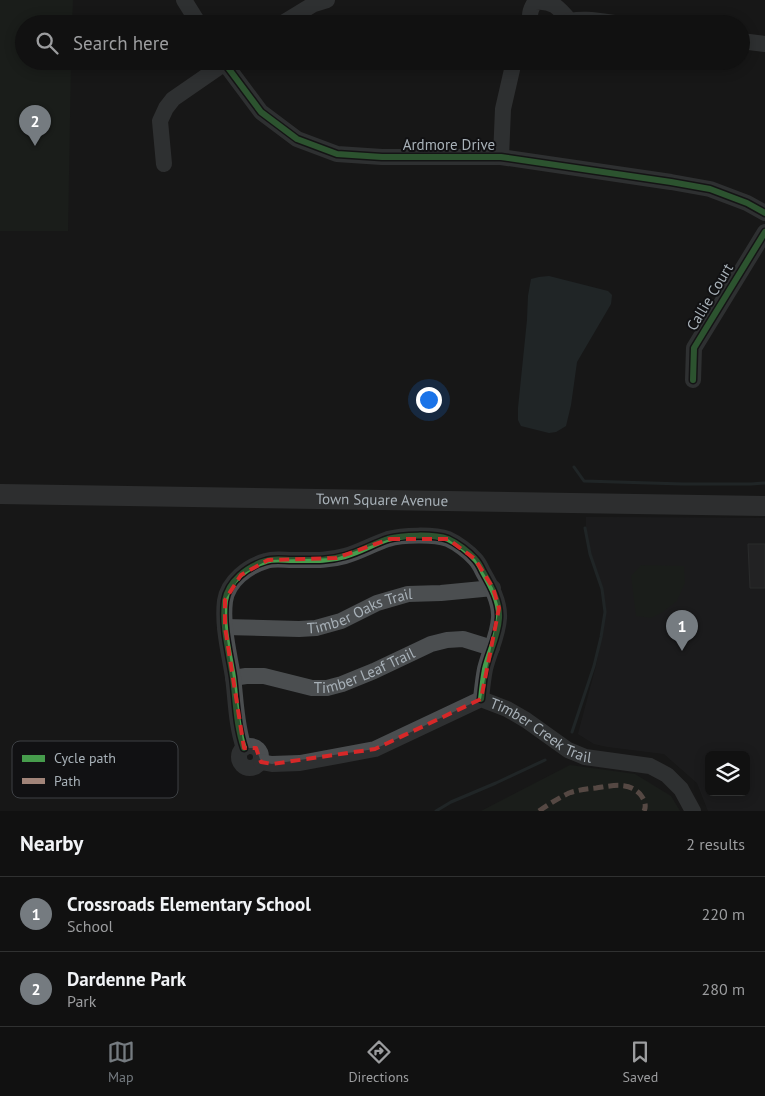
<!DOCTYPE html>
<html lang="en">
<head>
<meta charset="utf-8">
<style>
  :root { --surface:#111; --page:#1e1f1f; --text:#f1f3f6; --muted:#9c9d9f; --line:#303131; --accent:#757b80 }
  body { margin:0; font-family:"PT Sans",sans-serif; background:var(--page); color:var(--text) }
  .controls { position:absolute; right:15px; bottom:15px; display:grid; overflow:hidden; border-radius:8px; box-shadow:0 2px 12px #0003 }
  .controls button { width:45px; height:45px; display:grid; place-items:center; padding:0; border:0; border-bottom:1px solid var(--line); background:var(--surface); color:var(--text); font:25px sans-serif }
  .you { position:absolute; left:428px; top:399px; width:18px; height:18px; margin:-12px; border:4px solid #fff; border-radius:50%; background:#1a73e8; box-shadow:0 0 0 8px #1a73e833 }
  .badge { display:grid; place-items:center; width:32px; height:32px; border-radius:50%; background:var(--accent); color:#fff; font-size:16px; font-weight:700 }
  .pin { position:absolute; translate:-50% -41px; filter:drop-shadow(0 1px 2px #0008) }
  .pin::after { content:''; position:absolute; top:26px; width:18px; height:15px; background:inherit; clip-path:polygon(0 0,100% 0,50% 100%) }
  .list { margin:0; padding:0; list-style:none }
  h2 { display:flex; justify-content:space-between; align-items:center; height:65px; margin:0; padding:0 20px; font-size:21px }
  h2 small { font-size:16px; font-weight:400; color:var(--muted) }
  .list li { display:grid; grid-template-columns:32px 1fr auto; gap:15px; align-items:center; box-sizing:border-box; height:75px; padding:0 20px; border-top:1px solid var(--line) }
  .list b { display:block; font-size:19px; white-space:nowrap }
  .list p { margin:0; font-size:16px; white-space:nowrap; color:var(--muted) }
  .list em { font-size:16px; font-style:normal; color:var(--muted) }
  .icon { flex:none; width:28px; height:28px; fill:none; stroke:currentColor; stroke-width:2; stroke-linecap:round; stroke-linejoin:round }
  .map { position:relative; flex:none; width:765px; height:811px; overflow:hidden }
  .search { position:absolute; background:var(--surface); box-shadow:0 2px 12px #0003; left:15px; right:15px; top:15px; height:55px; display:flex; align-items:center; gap:12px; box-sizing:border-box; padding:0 18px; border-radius:28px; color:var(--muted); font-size:19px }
  .sheet { height:215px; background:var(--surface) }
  nav { display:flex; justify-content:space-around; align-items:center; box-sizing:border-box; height:70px; border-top:1px solid var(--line); background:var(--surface); font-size:14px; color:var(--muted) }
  nav a { display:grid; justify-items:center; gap:2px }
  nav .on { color:var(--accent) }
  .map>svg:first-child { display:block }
  .built { fill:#212123; fill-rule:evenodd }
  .green { fill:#1d241d }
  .water { fill:#2a3639 }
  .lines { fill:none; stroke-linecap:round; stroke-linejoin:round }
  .stream { stroke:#2a3639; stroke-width:3 }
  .building { fill:#303031; stroke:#3f4243 }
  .minor { stroke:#4b4e50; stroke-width:16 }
  .major { stroke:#484a4c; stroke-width:20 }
  .quiet { stroke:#a18479; stroke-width:5; stroke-dasharray:10 5; stroke-linecap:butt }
  .cycleway-casing { stroke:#111113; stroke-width:9 }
  .cycleway { stroke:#469c4c; stroke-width:6 }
  .marked { fill:none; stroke:#d62828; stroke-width:4; stroke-dasharray:10 6; stroke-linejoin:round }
  .labels { text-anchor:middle; stroke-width:4; stroke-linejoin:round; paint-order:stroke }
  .street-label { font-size:15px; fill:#a8b1b8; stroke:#111113 }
  .key { fill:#111113; stroke:#3e4145; stroke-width:1 }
  .key-label { font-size:14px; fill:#a8b1b8 }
</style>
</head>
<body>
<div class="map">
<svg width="765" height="811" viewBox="0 0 765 811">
  <rect width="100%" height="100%" fill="#171717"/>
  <!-- built -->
  <path class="built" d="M586,517L765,518V811H708L697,783L664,754L608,747L594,744L578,734L596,666L606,612L603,589L591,554L586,528ZM709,755H746V792H709Z"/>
  <!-- green -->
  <g class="green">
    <polygon points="0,0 73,0 72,24 24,24 24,61 71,61 68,231 0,231"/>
    <polygon points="641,565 684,566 685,583 677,601 663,612 651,618 636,616 631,576"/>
    <polygon points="570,765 635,774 671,796 680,811 481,811"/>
  </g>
  <!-- water -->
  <polygon class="water" points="549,276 608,291 612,295 611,304 577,362 571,405 566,426 556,432 549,433 521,426 518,420 518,408 527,320 528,296 531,279 539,277"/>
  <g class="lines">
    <!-- stream -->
    <g class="stream">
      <polyline points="574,467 584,481 683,484 751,484 765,483"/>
      <polyline points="572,732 594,666 601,637 605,612 602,589 590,554 585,528"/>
      <polyline points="436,811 451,802 496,783 545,760"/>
    </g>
  </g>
  <!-- building -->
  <polygon class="building" points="748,544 765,544 765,588 750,588"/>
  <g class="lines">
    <!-- minor -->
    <g class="minor">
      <polyline points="184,0 199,24"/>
      <polyline points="281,24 314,4 327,0"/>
      <path d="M533,24C528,16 530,10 535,2C553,0 559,8 570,21"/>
      <path d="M559,24C579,16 601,21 621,24"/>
      <polyline points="741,41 765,44"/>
      <polyline points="223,61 261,112 297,139 337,154 382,157 501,157 671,182 710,189 747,203 765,213"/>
      <polyline points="501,157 503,109 514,61"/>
      <polyline points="164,164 160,121 166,108 173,99 228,61"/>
      <polyline points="693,380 694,348 765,232"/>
      <path id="s1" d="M225,627L299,629L316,628L341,621L377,603L408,594L441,593L493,588"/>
      <path id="s2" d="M233,678L246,676H264L312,688H327L342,684L374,671L431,644L447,640L463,639L492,648"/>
      <circle cx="250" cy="757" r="11"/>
      <path d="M244,748C236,725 236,700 233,677C229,652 222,626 225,601C228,581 248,566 266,561C274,558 284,560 293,560C311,560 328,561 345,556C360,552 373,544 388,539C402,535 434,534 448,539C457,543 469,552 475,559C479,563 481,568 483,572C491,586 500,602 499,618C498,636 489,652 485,669C483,679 482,690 481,699"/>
      <path id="s3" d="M261,762L272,764L300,763L375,749L481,699L507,709L526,720L568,750L585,757L650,766L667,775L681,789L693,811"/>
    </g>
    <!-- major -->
    <path class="major" id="s4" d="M0,494L765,506"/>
    <!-- quiet -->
    <path class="quiet" d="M539,811C549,804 559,798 569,793C578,790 586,789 596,788C611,786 628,781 640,794C644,799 647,805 644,811"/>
    <defs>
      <g id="cycleway">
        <polyline points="223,61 261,112 297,139 337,154 382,157 501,157 671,182 710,189 747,203 765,213"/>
        <polyline points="693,380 694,348 765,232"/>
        <path d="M244,748C236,725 236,700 233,677C229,652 222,626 225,601C228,581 248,566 266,561C274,558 284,560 293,560C311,560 328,561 345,556C360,552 373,544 388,539C402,535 434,534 448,539C457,543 469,552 475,559C479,563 481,568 483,572C491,586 500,602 499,618C498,636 489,652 485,669C483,679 482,690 481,699"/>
      </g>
    </defs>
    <!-- cycleway casing -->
    <use href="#cycleway" class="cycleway-casing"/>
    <!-- cycleway -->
    <use href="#cycleway" class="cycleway"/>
  </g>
  <!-- marked area -->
  <path d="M0 0H765V811H0ZM390,539H448L475,559L493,588L499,608L481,699L375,749L272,764L261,762L256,748H244L225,627V600L241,575L268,560L336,558Z" fill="#171717" fill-opacity=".55" fill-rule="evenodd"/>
  <path class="marked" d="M390,539H448L475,559L493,588L499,608L481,699L375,749L272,764L261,762L256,748H244L225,627V600L241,575L268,560L336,558Z"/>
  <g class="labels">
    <!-- street labels -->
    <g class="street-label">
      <text x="449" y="150">Ardmore Drive</text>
      <text transform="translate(710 297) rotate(-59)" y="5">Callie Court</text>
      <text dy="5" stroke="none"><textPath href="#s4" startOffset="382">Town Square Avenue</textPath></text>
      <text dy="5" stroke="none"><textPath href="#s1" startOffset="138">Timber Oaks Trail</textPath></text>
      <text dy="5" stroke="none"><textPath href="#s2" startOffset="136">Timber Leaf Trail</textPath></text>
      <text dy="5" stroke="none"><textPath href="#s3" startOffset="301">Timber Creek Trail</textPath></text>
    </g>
  </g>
  <!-- legend -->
  <rect x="12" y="741" width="166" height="57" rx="8" class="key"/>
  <rect x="22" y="755" width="23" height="7" fill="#469c4c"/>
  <rect x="22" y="778" width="23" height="6" fill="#a18479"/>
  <g class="key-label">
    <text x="54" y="763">Cycle path</text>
    <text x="54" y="786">Path</text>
  </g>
</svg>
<div class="controls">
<button><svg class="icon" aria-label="layers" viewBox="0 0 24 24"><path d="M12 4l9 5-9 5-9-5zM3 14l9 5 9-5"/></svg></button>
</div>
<div class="you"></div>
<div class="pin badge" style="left:682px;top:651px">1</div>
<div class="pin badge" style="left:35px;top:146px">2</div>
<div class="search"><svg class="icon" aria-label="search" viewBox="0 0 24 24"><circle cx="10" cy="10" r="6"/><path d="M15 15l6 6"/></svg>Search here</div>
</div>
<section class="sheet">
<h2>Nearby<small>2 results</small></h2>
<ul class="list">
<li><span class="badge">1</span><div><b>Crossroads Elementary School</b><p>School</p></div><em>220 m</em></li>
<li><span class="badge">2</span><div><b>Dardenne Park</b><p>Park</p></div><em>280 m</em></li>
</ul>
</section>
<nav>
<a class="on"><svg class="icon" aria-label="map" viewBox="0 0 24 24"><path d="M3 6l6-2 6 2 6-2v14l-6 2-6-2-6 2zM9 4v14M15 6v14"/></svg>Map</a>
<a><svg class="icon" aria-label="directions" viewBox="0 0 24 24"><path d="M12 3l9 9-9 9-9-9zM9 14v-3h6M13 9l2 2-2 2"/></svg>Directions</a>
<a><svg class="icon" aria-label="saved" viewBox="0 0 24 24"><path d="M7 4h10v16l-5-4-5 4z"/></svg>Saved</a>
</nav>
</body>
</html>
